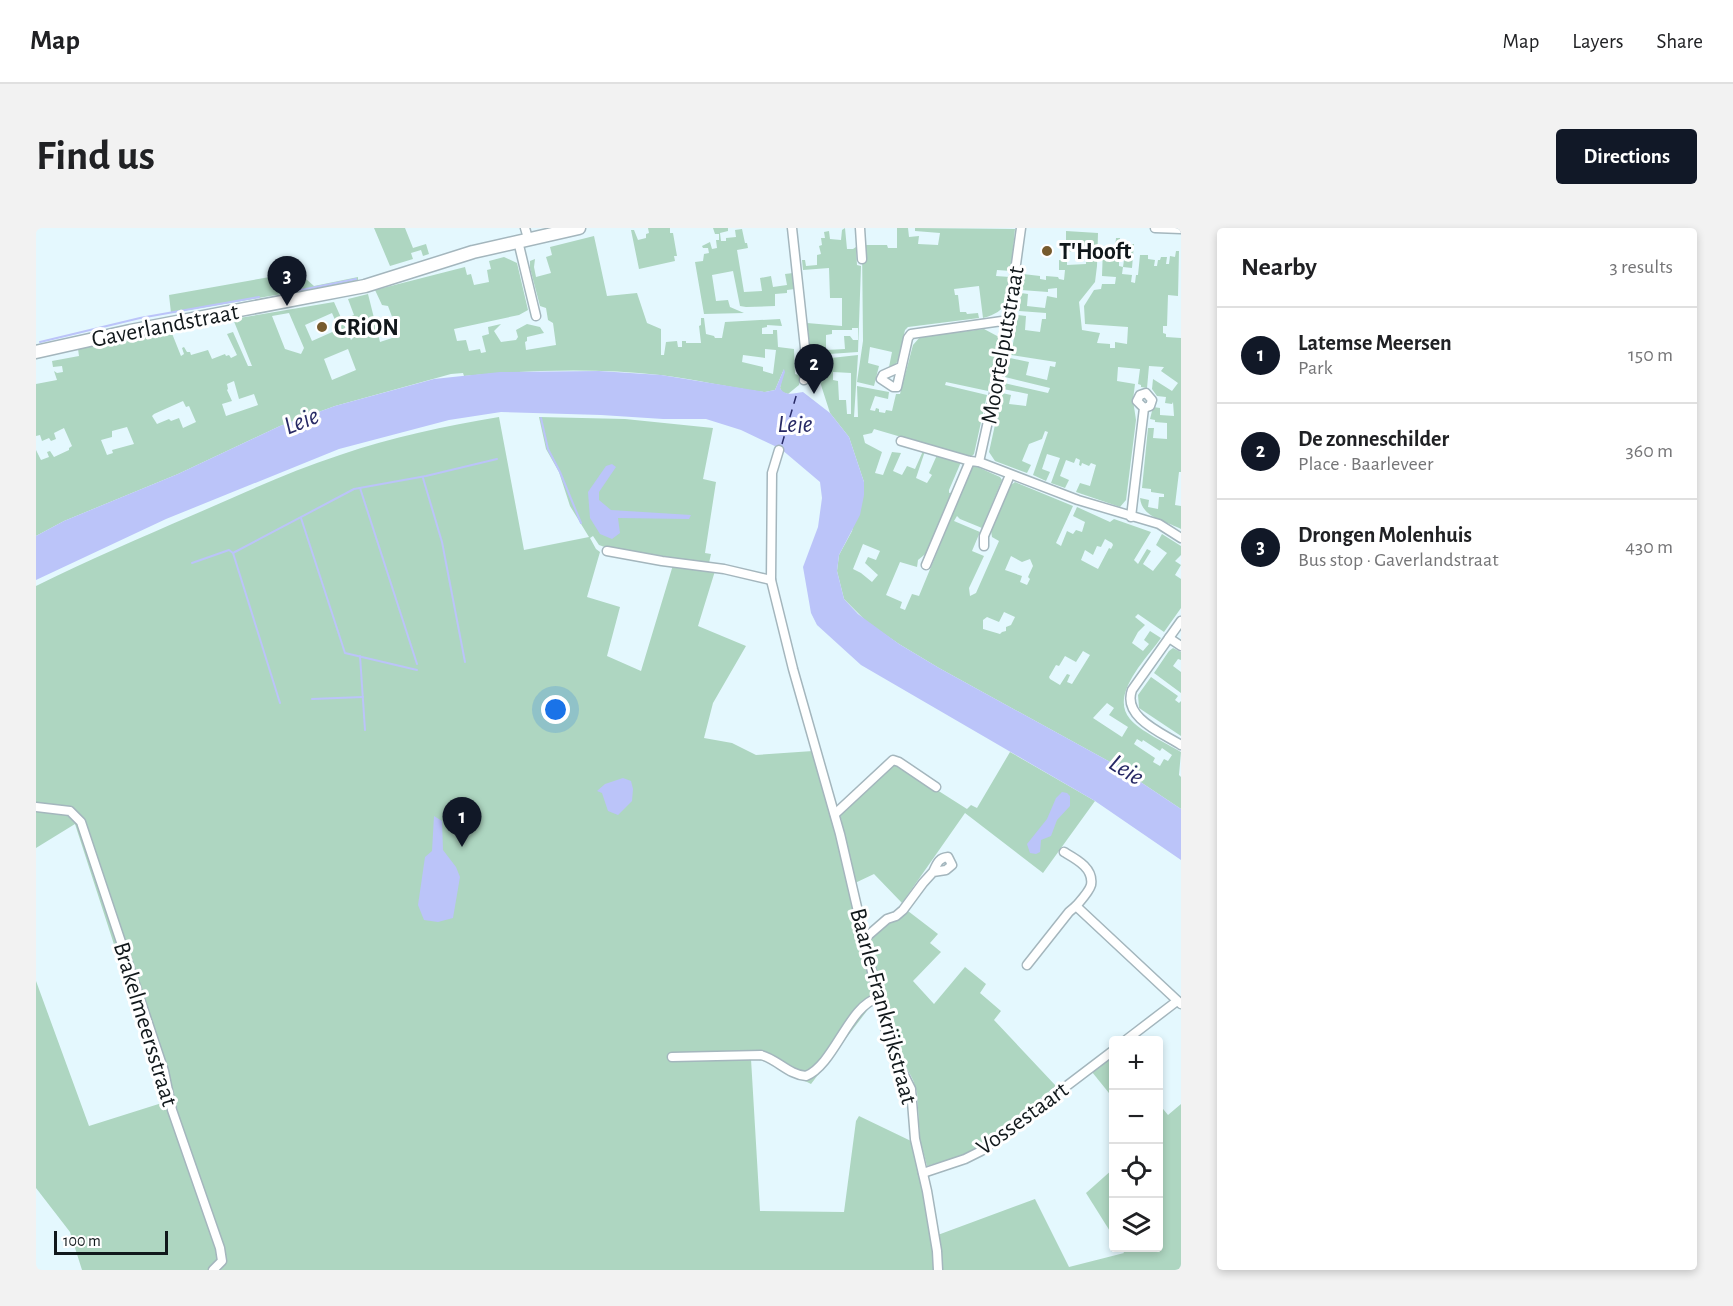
<!DOCTYPE html>
<html lang="en">
<head>
<meta charset="utf-8">
<style>
  :root { --surface:#fff; --page:#f2f2f2; --text:#202124; --muted:#757577; --line:#e0e0e0; --accent:#111827 }
  body { margin:0; font-family:"Alegreya Sans",sans-serif; background:var(--page); color:var(--text) }
  .controls { position:absolute; right:18px; bottom:18px; display:grid; overflow:hidden; border-radius:6px; box-shadow:0 3px 9px #0003 }
  .controls button { width:54px; height:54px; display:grid; place-items:center; padding:0; border:0; border-bottom:2px solid var(--line); background:var(--surface); color:var(--text); font:30px sans-serif }
  .scale { position:absolute; left:18px; bottom:15px; width:114px; box-sizing:border-box; padding-left:6px; border:3px solid #11181b; border-top:0; font-size:16px; line-height:21px; white-space:nowrap; color:#11181b; -webkit-text-stroke:4px #fff; paint-order:stroke }
  .you { position:absolute; left:520px; top:482px; width:21px; height:21px; margin:-15px; border:4px solid #fff; border-radius:50%; background:#1a73e8; box-shadow:0 0 0 9px #1a73e833 }
  .badge { display:grid; place-items:center; width:39px; height:39px; border-radius:50%; background:var(--accent); color:#fff; font-size:20px; font-weight:700 }
  .pin { position:absolute; translate:-50% -50px; filter:drop-shadow(0 2px 3px #0008) }
  .pin::after { content:''; position:absolute; top:32px; width:21px; height:18px; background:inherit; clip-path:polygon(0 0,100% 0,50% 100%) }
  .list { margin:0; padding:0; list-style:none }
  h2 { display:flex; justify-content:space-between; align-items:center; height:78px; margin:0; padding:0 24px; font-size:26px }
  h2 small { font-size:20px; font-weight:400; color:var(--muted) }
  .list li { display:grid; grid-template-columns:39px 1fr auto; gap:18px; align-items:center; box-sizing:border-box; height:96px; padding:0 24px; border-top:2px solid var(--line) }
  .list b { display:block; font-size:22px; white-space:nowrap }
  .list p { margin:0; font-size:20px; white-space:nowrap; color:var(--muted) }
  .list em { font-size:20px; font-style:normal; color:var(--muted) }
  .icon { flex:none; width:33px; height:33px; fill:none; stroke:currentColor; stroke-width:2; stroke-linecap:round; stroke-linejoin:round }
  .map { position:relative; flex:none; width:1145px; height:1042px; overflow:hidden; border-radius:6px }
  header { display:flex; align-items:center; gap:36px; box-sizing:border-box; height:84px; padding:0 30px; background:var(--surface); border-bottom:2px solid var(--line) }
  header strong { font-size:28px }
  nav { display:flex; gap:33px; margin-inline-start:auto; font-size:21px }
  .intro { display:flex; align-items:center; justify-content:space-between; box-sizing:border-box; height:144px; padding:0 36px }
  h1 { margin:0; font-size:42px }
  .button { padding:15px 27px; border-radius:6px; background:var(--accent); color:#fff; font-size:21px; font-weight:700 }
  main { display:flex; gap:36px; padding:0 36px }
  aside { flex:1; background:var(--surface); border-radius:6px; box-shadow:0 3px 9px #0003 }
  .map>svg:first-child { display:block }
  .green { fill:#aed6c1; fill-rule:evenodd }
  .water { fill:#bbc4f9 }
  .lines { fill:none; stroke-linecap:round; stroke-linejoin:round }
  .stream { stroke:#bbc4f9; stroke-width:2 }
  .ferry { stroke:#272965; stroke-width:1.5; stroke-dasharray:8 6; stroke-linecap:butt }
  .street-casing { stroke:#a4b6bd; stroke-width:11 }
  .secondary-casing { stroke:#a4b6bd; stroke-width:15 }
  .street { stroke:#fff; stroke-width:8 }
  .secondary { stroke:#fff; stroke-width:12 }
  .poi-dot { fill:#775b2e; stroke:#fff; stroke-width:2 }
  .labels { text-anchor:middle; stroke-width:6; stroke-linejoin:round; paint-order:stroke }
  .poi-label { font-size:24px; font-weight:bold; fill:#11181b; stroke:#fff; text-anchor:start }
  .street-label { font-size:24px; fill:#11181b; stroke:#fff }
  .water-label { font-size:26px; font-style:italic; fill:#272965; stroke:#fff }
</style>
</head>
<body>
<header>
<strong>Map</strong>
<nav><a>Map</a><a>Layers</a><a>Share</a></nav>
</header>
<div class="intro"><h1>Find us</h1><a class="button">Directions</a></div>
<main>
<div class="map">
<svg width="1145" height="1042" viewBox="0 0 1145 1042">
  <rect width="100%" height="100%" fill="#e4f8fe"/>
  <!-- green -->
  <g class="green">
    <polygon points="338,0 369,0 377,20 390,16 393,26 387,28 385,22 375,25 377,31 354,38"/>
    <polygon points="612,0 634,0 634,5 637,5 641,28 638,28 639,33 603,41 595,2 598,2 602,12 610,10 610,6 613,5"/>
    <polygon points="677,0 692,0 692,3 684,5 685,13 690,13 690,10 700,9 699,2 706,1 709,15 711,15 712,20 701,22 708,64 726,63 724,50 735,48 737,59 751,57 749,46 757,45 759,61 751,62 751,65 739,66 739,78 710,79 704,78 697,43 676,47 680,73 692,72 694,79 708,85 668,86 659,34 667,33 668,26 673,25 672,20 667,20 666,18 674,14 676,21 681,20 680,12 683,12 683,6 679,6"/>
    <path d="M809,0L811,21H817L820,19L821,37L825,38L822,124L779,127L775,126L771,95L806,98V70H794L793,40L767,42L766,32H769L770,38L781,37V27L785,26L783,18L786,17L785,10H789L788,4L793,3L794,11L805,12L806,2ZM816,100H822V112H817L814,108H808L809,121L790,122V107L796,106V102H816Z"/>
    <path d="M861,0H872L873,9L883,8L882,16L902,17L904,5L879,3V0L979,1L975,43L961,42L960,48L974,49C971,72 973,83 947,90L943,58L918,61L919,67H922L924,84H930L931,86L942,85L943,90L872,99L869,102L862,133L858,138L853,139L856,124L834,119L832,135L843,138L838,158L821,154L827,113L826,17H851L852,20H861Z"/>
    <path d="M1030,3L1062,5L1061,38L1059,54L1043,74L1046,102L1064,105L1061,115L1074,116V120H1079V114L1091,116L1092,99L1049,96L1048,78L1058,62L1065,61L1066,56H1079L1080,49L1066,48L1067,20L1079,21L1080,10H1084V16H1098L1096,40L1087,39L1088,32H1083V38L1087,39L1086,46L1096,47L1095,54L1099,55L1100,47H1102L1104,27H1112V31L1119,32L1118,38H1121L1122,32H1124L1125,29H1131L1130,36H1133L1134,28L1139,29L1140,23H1143L1142,68L1132,67L1131,98H1127V105L1130,106V109L1145,110V244H1143L1139,277L1145,278V301C1130,293 1106,290 1104,270L1113,272L1112,279L1122,281L1123,269H1128V266L1115,264V261L1106,260L1112,200H1118L1117,210L1131,211V195L1119,194V192L1114,191L1117,179L1124,180V187L1138,188L1137,174L1136,176L1129,175L1130,169L1121,168L1116,161L1117,151L1136,163L1142,155L1125,143L1128,139L1113,138L1111,160L1105,159V157L1102,156L1104,141L1082,139L1081,153L1099,156L1097,172L1100,192L1090,272L1084,279L1040,264L1044,255L1054,258L1060,237L1055,235L1053,238L1046,235L1045,238L1043,237L1044,232L1040,230L1038,235L1030,232L1024,248L1033,252L1029,260L1015,255L1024,230L1011,226L1006,241L1014,244L1010,253L997,247L1012,204L1009,203L1006,211L993,216L986,233L995,237L991,245L959,233L953,224L966,165L975,167L973,176L990,178L992,166L967,161L968,155L1012,165L1014,160L969,149L974,130L993,134L990,147L1011,152L1014,138L1019,139L1020,134L975,127L982,87L990,88L989,102L1004,104L1006,91H1010V85L983,83L985,65L992,66L991,78L1009,80L1011,68L1021,70V60L1012,61V64L985,62L987,46L1004,48V51L1010,52V48L1022,49L1023,51L1028,52L1029,42H1023V32L1031,33V37L1050,36V34H1056L1057,32L1056,23L1054,21L1030,24Z"/>
    <path d="M558,8L571,68L601,65L611,95L625,101V127H628L630,114L641,113L642,119H646V113H650V115H665L663,98L665,97V90H668L670,106L678,108L679,110H686L689,94L744,91L746,98L731,97V99L726,100V106H737V102H741L742,119L758,121L759,146L765,148L763,157L752,166L746,164L744,160L748,141L739,162L729,164C694,160 659,151 624,147C560,140 492,142 428,148L427,145L415,146L299,178L244,198L142,246L28,293L0,308V222L5,232L13,229L11,224L14,223L18,229L33,222V220L36,218L28,200L18,205L20,211L15,213L13,210L6,213L4,207L0,208V156L21,152L18,143L21,145L27,144L26,138L17,139L16,133L43,128L42,121L119,104L122,107L135,103L145,128L148,126L146,120L148,119L151,124H154L155,127L172,122L176,131L189,126L190,128L193,127L195,130L201,127L191,106L197,104L212,138H216L197,91L298,74L315,112L317,110L314,102L316,100L311,90L318,87L312,71L332,66L344,114L359,109L355,95L358,94L352,78L346,77L339,62L429,39L431,47L435,46L438,57L453,54L451,42L455,41L453,33L468,29L481,35L492,82L483,87L418,101L421,113L430,112L433,123L444,121L445,125L450,124L446,108L453,106L452,99L465,96L458,103L465,114L480,112L482,109L480,102L491,96L504,99L508,105L491,109V113L489,114L490,122L520,117L517,95L512,92L510,80L504,78L494,40V33L499,31L498,39L500,49L515,45L510,29L516,27L514,19ZM253,85L268,120L265,126L249,121L236,88ZM296,85L303,101L276,113L269,97ZM312,121L320,142L296,152L288,131ZM729,121L740,122L737,146L727,143V139L706,134L707,127L729,130ZM198,153L203,171L218,166L222,177L190,188L186,176L196,173L191,162L192,161L191,156ZM147,173L150,179L153,178L160,194L147,200L143,190L135,193L133,191L121,196L116,188L118,186ZM91,199L98,216L76,222L77,225L71,227L65,212L76,209V203Z"/>
    <polygon points="262,44 278,58 322,49 322,53 135,85 133,67"/>
    <path d="M948,101L963,109L952,163L910,154L909,157L951,167L938,226L935,229L930,228L838,201L836,205L827,207L829,215L846,224L839,245L847,247L856,224L865,225L857,243L866,247L871,238L879,241L887,223H889L880,250L891,255L896,247L893,245L901,227L925,234L913,262V265L918,264L893,323L882,332L881,339L864,334L850,367L866,374L864,380L869,382L876,366L883,368L937,237L964,249L966,252L946,300L924,291L921,288L918,293L944,304L936,323L948,328L933,360L934,368L940,365L963,313L956,309L955,303L975,257L979,254L1037,278L1020,315L1025,318L1031,303L1037,306L1040,302L1046,304L1049,294L1037,288L1041,279L1074,294L1078,291L1115,304L1098,332L1102,336L1111,321L1115,323L1107,336L1117,343L1131,325L1120,317L1126,306L1145,318V327L1139,333L1145,337L1139,347L1145,351V380L1128,404L1102,386L1099,389L1109,397L1102,404L1096,415L1107,423L1113,416L1108,412L1114,403L1125,410C1111,430 1073,467 1094,491C1104,503 1130,515 1145,524L1143,547L1145,549V581L1076,535L903,440L863,416L831,394L808,371L801,343L803,327L816,303L828,254L813,209L794,185L777,132L822,127L818,189H822L821,158L853,164L852,171L839,168L834,182L839,183L840,180L843,181V184L849,185L850,182L856,183L860,166H864L877,117L884,109ZM797,144L815,145V186H811L810,172H803L802,153L797,152ZM1069,311L1076,315L1077,317L1075,321L1073,320L1062,341L1045,332L1049,322L1057,327L1061,318L1065,319ZM827,316L844,323L840,332L832,329L829,335L842,347L836,354L825,345L817,341ZM975,328L986,334L994,331L997,338L992,349L994,351L991,357L984,354L986,348L969,342ZM968,384L979,389L975,397L970,399V403L966,404L964,406L947,401V392L951,389L963,394ZM1047,423L1054,427L1036,456L1031,454L1034,447L1031,446L1024,457L1014,451L1013,449L1020,437L1023,438L1029,428L1040,434ZM1071,475L1078,480L1073,487L1092,499L1086,509L1057,490ZM1101,511L1106,514L1107,512L1124,523L1126,520L1136,527L1132,533L1128,531L1124,538L1117,534L1119,530L1098,516Z"/>
    <path d="M463,189L488,322L553,309L534,278L523,244L510,221L503,189L589,191L677,200L667,251L680,254L669,325L675,326L673,335H663L574,321L563,317L557,308L554,310L560,321L564,324L551,369L584,379L571,428L605,443L637,337L679,343L662,398L710,418L677,475L668,510L696,515L720,527L777,523L797,587L840,771L775,856L730,833L715,831L724,983L808,984L820,893L823,888L875,913L879,911L899,1008L999,971L1033,1039L1088,1025L1085,1020H1122L1123,876L1132,887L1145,876V1042H46L34,1004L0,960V753L53,898L129,874L39,596L0,620V358C52,332 104,310 157,287C206,266 254,243 304,227C356,209 409,198 463,189Z"/>
    <polygon points="1137,420 1145,424 1145,432 1142,431 1137,438 1145,444 1145,465 1118,445 1133,423"/>
    <polygon points="1115,449 1142,468 1139,472 1143,475 1145,473 1145,508 1103,480 1102,467"/>
    <polygon points="974,524 1059,573 1007,645 929,585 866,675 838,646 819,655 804,586 855,538 862,538 868,541 931,581 935,577 941,580"/>
    <path d="M872,683L902,706L894,715L905,724L877,753L898,776L929,739L950,756L944,765L965,783L958,792L1020,858L935,925L891,938L884,912L881,864L877,852L858,815L843,765L832,714C839,698 860,694 872,683Z"/>
    <polygon points="1077,827 1077,870 1056,844"/>
    <polygon points="1077,941 1077,1008 1050,965"/>
  </g>
  <!-- water -->
  <g class="water">
    <path d="M748,141L749,144L744,160C749,169 759,165 767,164L794,185L813,209L828,254V267L824,287L803,327L801,343L808,371L822,386L863,416L903,440L1076,535L1145,581V632L1059,573L825,437L781,397L775,385L767,339L782,299L786,270L784,254L745,221L705,202L670,191H627L565,187L465,184L413,192L303,221L130,291L0,352V308L28,293L142,246L244,198L299,178L398,151L464,144L563,143L625,147L729,164L739,162Z"/>
    <polygon points="576,236 580,239 563,264 563,272 575,282 655,287 653,291 582,290 584,305 576,311 564,306 554,290 552,264 570,238"/>
    <polygon points="587,550 595,553 597,561 596,573 582,587 572,583 566,565 561,563 569,556"/>
    <polygon points="1026,564 1031,565 1034,568 1034,578 1021,592 1015,608 1005,612 1004,624 1000,626 994,625 991,616 1011,591 1020,570"/>
    <polygon points="398,588 406,593 407,622 420,639 424,649 417,690 402,694 388,692 382,677 389,629 396,623"/>
  </g>
  <g class="lines">
    <!-- stream -->
    <g class="stream">
      <polyline points="260,63 320,51"/>
      <polyline points="4,114 104,90 223,69"/>
      <polyline points="505,190 512,221 524,244 545,295"/>
      <polyline points="387,250 406,314 429,434"/>
      <polyline points="324,260 381,436"/>
      <polyline points="265,290 309,425 381,442"/>
      <polyline points="197,325 244,475"/>
      <polyline points="156,335 193,322 197,325 318,261 390,248 461,231"/>
      <polyline points="324,428 329,502"/>
      <polyline points="276,471 327,469"/>
    </g>
    <!-- ferry -->
    <polyline class="ferry" points="746,216 761,165"/>
    <defs>
      <g id="street">
        <polyline points="489,0 492,10"/>
        <polyline points="756,0 770,129 770,141 768,152"/>
        <polyline points="824,0 826,31"/>
        <polyline points="1119,0 1145,1"/>
        <polyline points="482,13 500,88"/>
        <polyline points="865,139 847,147 845,151 857,159 861,159 872,110 875,106 973,92"/>
        <polyline points="865,213 934,233 943,234 1042,272 1123,296 1145,310"/>
        <polyline points="743,222 736,245 735,352 757,441 804,606 853,817 875,861 879,911 891,963 901,1023 902,1042"/>
        <polyline points="943,234 969,116 985,0"/>
        <polyline points="1095,289 1108,180 1114,178 1116,172 1110,165 1104,167 1101,173 1108,180"/>
        <polyline points="948,318 948,308 974,247"/>
        <polyline points="571,323 626,333 688,341 735,352"/>
        <polyline points="890,337 934,233"/>
        <path d="M1145,393L1096,462C1086,489 1126,505 1145,517"/>
        <polyline points="1133,410 1145,418"/>
        <polyline points="0,579 34,583 45,594 128,843 136,882 184,1020 186,1033 177,1042"/>
        <polyline points="799,586 857,532 863,534 900,559"/>
        <path d="M1028,624C1040,631 1058,640 1055,657C1053,664 1045,672 1040,678L1145,776"/>
        <path d="M828,711L851,691L860,688L867,682L887,655L897,644L910,642L916,637L912,629C902,630 901,636 897,644"/>
        <polyline points="991,737 1033,684 1040,678"/>
        <polyline points="1090,812 1141,773"/>
        <path d="M636,829L725,827C741,831 753,847 770,848C798,837 813,777 842,770"/>
        <polyline points="887,945 929,931 945,923 1078,822"/>
      </g>
      <polyline id="secondary" points="0,124 94,103 329,58 437,24 543,0"/>
    </defs>
    <!-- street casing -->
    <use href="#street" class="street-casing"/>
    <!-- secondary casing -->
    <use href="#secondary" class="secondary-casing"/>
    <!-- street -->
    <use href="#street" class="street"/>
    <!-- secondary -->
    <use href="#secondary" class="secondary"/>
  </g>
  <!-- markers -->
  <g class="poi-dot">
    <circle cx="1011" cy="23" r="6"/>
    <circle cx="286" cy="99" r="6"/>
  </g>
  <g class="labels">
    <!-- poi labels -->
    <g class="poi-label">
      <text x="1023" y="31">T'Hooft</text>
      <text x="298" y="107">CRiON</text>
    </g>
    <!-- street labels -->
    <g class="street-label">
      <text transform="translate(129 97) rotate(-11)" y="8">Gaverlandstraat</text>
      <text transform="translate(966 117) rotate(-80)" y="8">Moortelputstraat</text>
      <text transform="translate(848 778) rotate(75)" y="8">Baarle-Frankrijkstraat</text>
      <text transform="translate(110 796) rotate(73)" y="8">Brakelmeersstraat</text>
      <text transform="translate(986 890) rotate(-36)" y="8">Vossestaart</text>
    </g>
    <!-- water labels -->
    <g class="water-label">
      <text transform="translate(265 192) rotate(-21)" y="9">Leie</text>
      <text x="759" y="204">Leie</text>
      <text transform="translate(1091 541) rotate(33)" y="9">Leie</text>
    </g>
  </g>
</svg>
<div class="controls">
<button>+</button>
<button>−</button>
<button><svg class="icon" aria-label="locate" viewBox="0 0 24 24"><circle cx="12" cy="12" r="6"/><path d="M12 2v4M12 18v4M2 12h4M18 12h4"/></svg></button>
<button><svg class="icon" aria-label="layers" viewBox="0 0 24 24"><path d="M12 4l9 5-9 5-9-5zM3 14l9 5 9-5"/></svg></button>
</div>
<div class="scale">100 m</div>
<div class="you"></div>
<div class="pin badge" style="left:426px;top:619px">1</div>
<div class="pin badge" style="left:778px;top:166px">2</div>
<div class="pin badge" style="left:251px;top:78px">3</div>
</div>
<aside>
<h2>Nearby<small>3 results</small></h2>
<ul class="list">
<li><span class="badge">1</span><div><b>Latemse Meersen</b><p>Park</p></div><em>150 m</em></li>
<li><span class="badge">2</span><div><b>De zonneschilder</b><p>Place · Baarleveer</p></div><em>360 m</em></li>
<li><span class="badge">3</span><div><b>Drongen Molenhuis</b><p>Bus stop · Gaverlandstraat</p></div><em>430 m</em></li>
</ul>
</aside>
</main>
</body>
</html>
